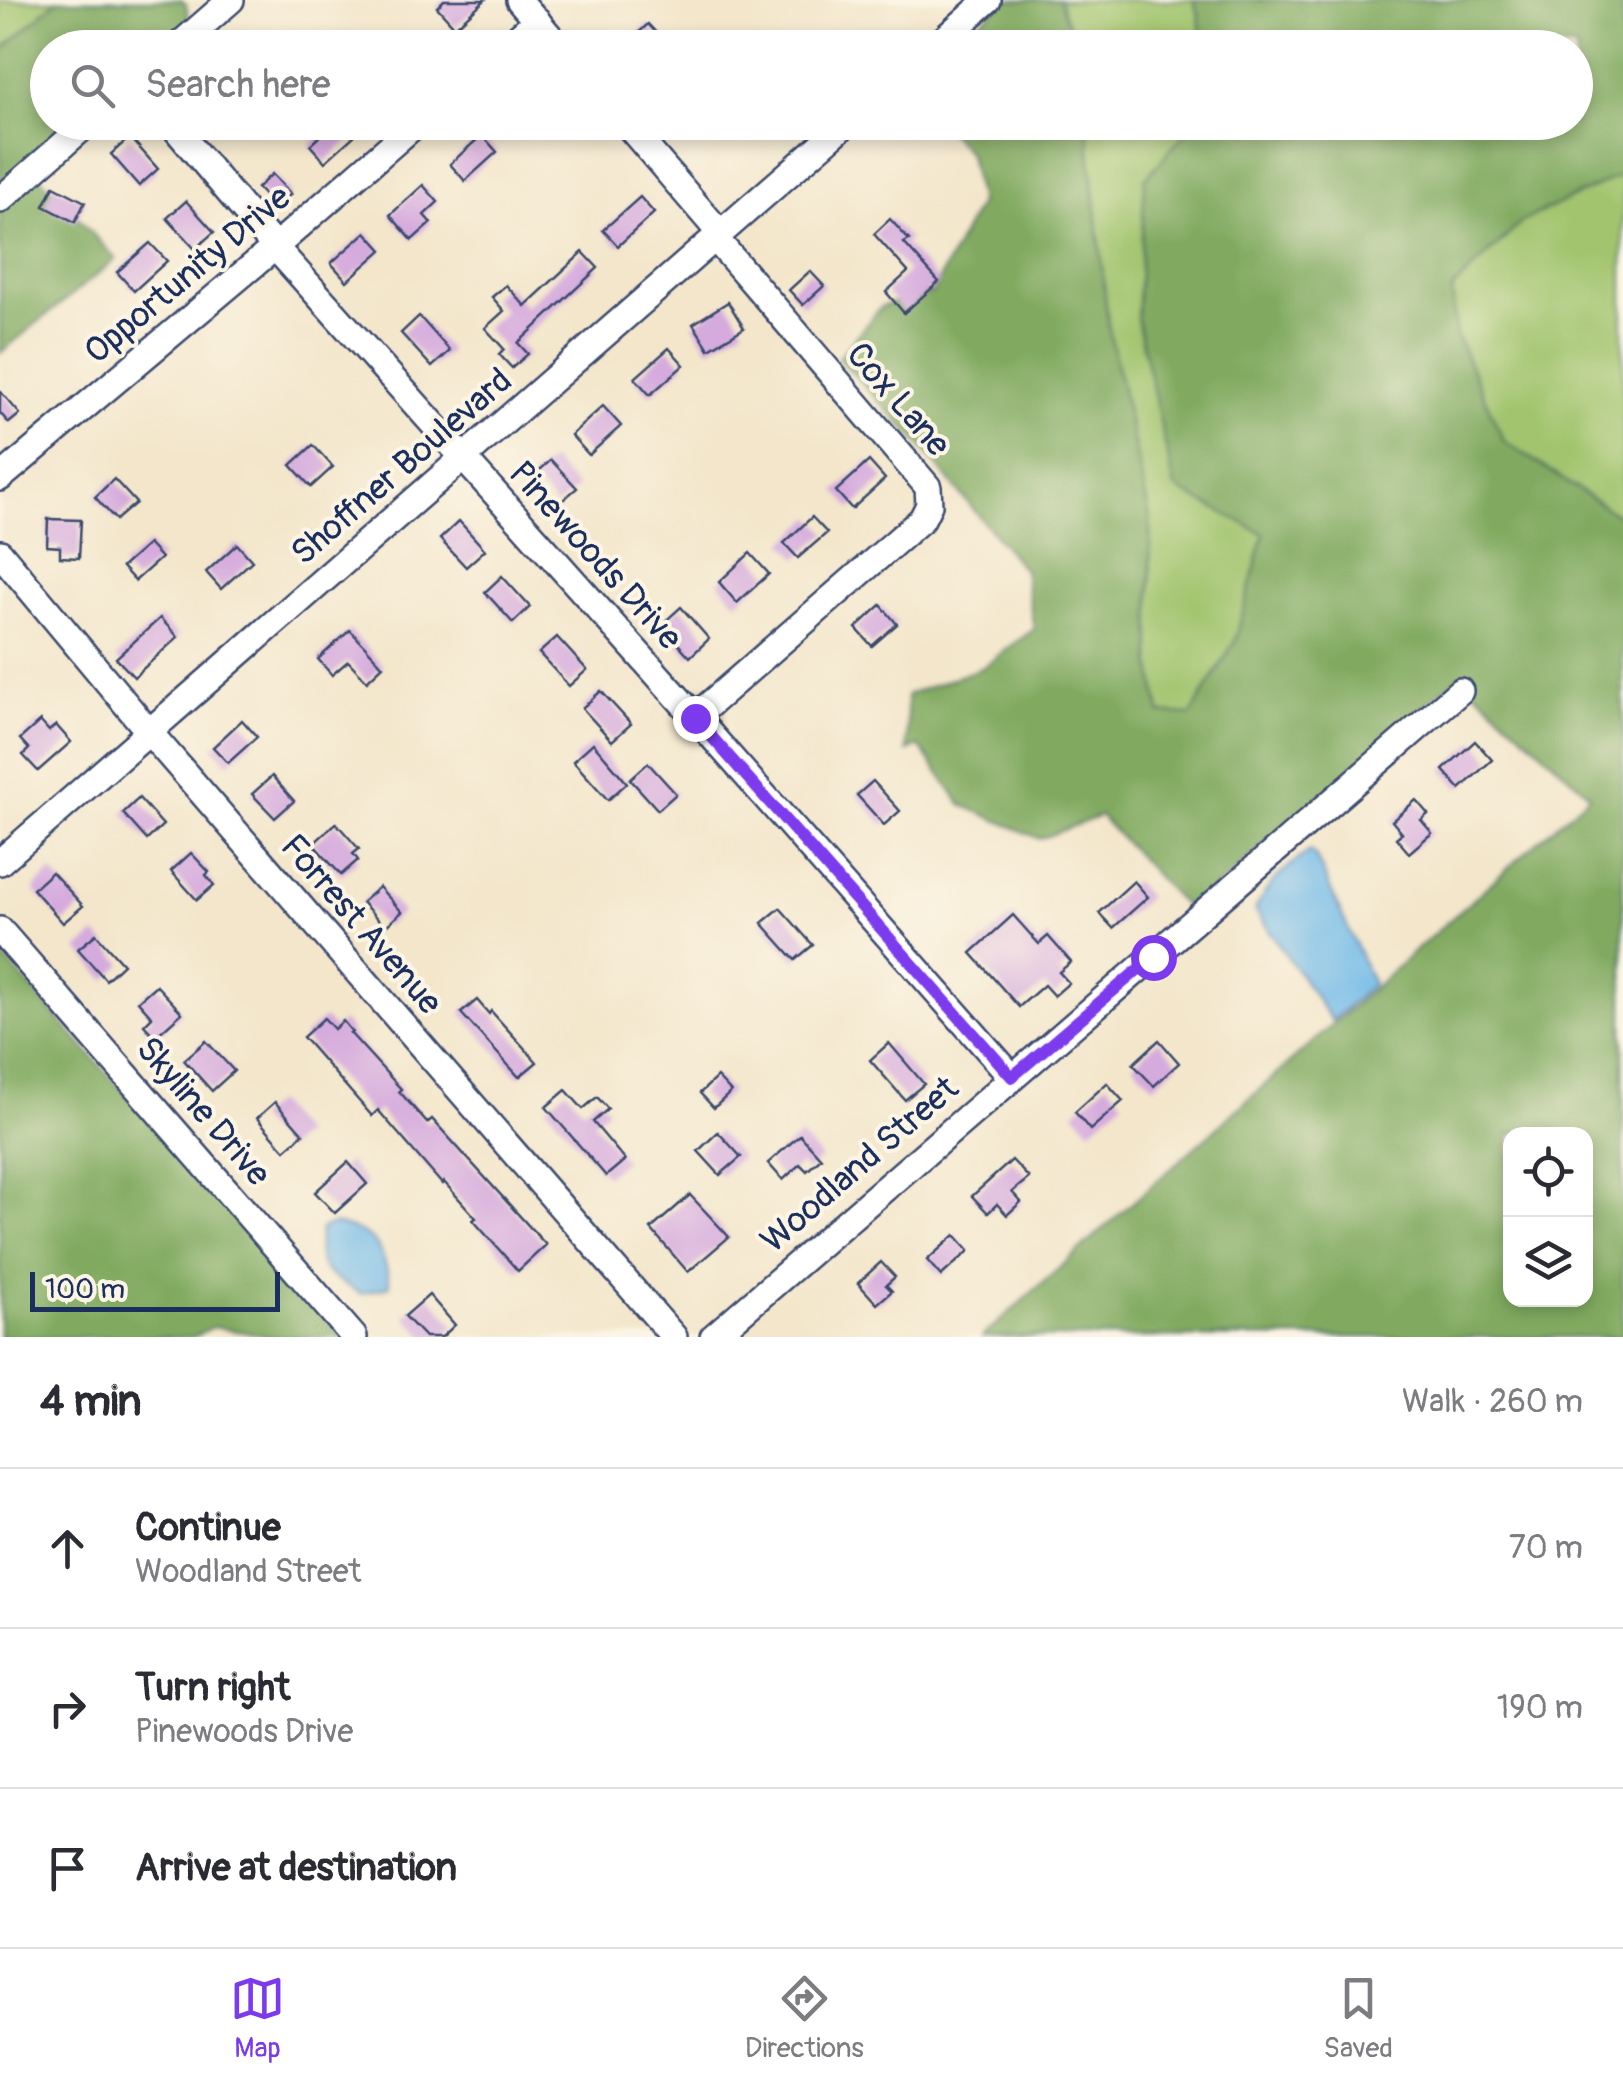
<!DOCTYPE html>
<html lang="en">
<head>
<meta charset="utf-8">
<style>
  :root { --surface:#fff; --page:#f2f2f3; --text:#2b2b33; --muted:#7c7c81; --line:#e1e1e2; --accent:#7c3aed }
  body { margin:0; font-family:Pangolin,sans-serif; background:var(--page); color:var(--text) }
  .controls { position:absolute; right:30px; bottom:30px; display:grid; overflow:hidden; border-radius:20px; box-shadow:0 5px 15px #0003 }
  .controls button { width:90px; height:90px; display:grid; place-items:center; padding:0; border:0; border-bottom:2px solid var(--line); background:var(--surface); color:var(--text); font:50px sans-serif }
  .scale { position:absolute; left:30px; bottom:25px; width:250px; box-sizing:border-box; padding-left:10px; border:5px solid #1b2f5e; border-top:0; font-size:28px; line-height:35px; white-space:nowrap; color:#1b2f5e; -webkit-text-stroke:8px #fcf5e5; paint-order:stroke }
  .stop { position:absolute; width:30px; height:30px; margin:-22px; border:8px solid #7c3aed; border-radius:50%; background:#fff }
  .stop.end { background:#7c3aed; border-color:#fff; box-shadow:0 2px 10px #0008 }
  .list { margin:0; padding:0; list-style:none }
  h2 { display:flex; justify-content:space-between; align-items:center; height:130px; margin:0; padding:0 40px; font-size:42px }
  h2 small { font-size:32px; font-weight:400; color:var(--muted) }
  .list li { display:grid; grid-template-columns:65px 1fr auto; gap:30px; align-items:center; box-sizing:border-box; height:160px; padding:0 40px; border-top:2px solid var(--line) }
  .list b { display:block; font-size:38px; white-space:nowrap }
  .list p { margin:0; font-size:32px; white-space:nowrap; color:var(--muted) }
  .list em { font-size:32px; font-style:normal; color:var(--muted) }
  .icon { flex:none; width:55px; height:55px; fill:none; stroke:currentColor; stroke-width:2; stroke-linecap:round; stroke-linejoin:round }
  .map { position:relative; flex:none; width:1623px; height:1337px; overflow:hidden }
  .search { position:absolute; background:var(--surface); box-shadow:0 5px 15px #0003; left:30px; right:30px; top:30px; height:110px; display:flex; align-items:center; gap:25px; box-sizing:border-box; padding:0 35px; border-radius:55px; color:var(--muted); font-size:38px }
  .sheet { height:610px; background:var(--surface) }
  nav { display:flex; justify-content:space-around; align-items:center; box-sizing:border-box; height:140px; border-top:2px solid var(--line); background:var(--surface); font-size:28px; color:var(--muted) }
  nav a { display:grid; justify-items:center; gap:5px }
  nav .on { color:var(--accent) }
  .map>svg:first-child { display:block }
  .green { fill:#a2c46e; stroke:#5e7a66; stroke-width:2.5 }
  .forest { fill:#81aa61; stroke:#4e6c60; stroke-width:2.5; fill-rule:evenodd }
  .water { fill:#70b9e8; stroke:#4674a3; stroke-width:2.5 }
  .building { fill:#d5aadd }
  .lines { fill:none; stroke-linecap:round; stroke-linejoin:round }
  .minor-casing { stroke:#3b4a6e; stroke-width:30 }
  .minor { stroke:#fff; stroke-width:25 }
  .route { stroke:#7c3aed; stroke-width:12 }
  .labels { text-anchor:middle; stroke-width:8; stroke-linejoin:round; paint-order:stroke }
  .street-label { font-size:35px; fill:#1b2f5e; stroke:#fcf5e5 }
</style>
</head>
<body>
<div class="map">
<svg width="1623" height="1337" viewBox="0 0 1623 1337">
  <rect width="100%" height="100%" fill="#fcf5e5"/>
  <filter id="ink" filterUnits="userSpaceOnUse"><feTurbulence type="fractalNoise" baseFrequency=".01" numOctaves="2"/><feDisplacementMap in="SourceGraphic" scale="20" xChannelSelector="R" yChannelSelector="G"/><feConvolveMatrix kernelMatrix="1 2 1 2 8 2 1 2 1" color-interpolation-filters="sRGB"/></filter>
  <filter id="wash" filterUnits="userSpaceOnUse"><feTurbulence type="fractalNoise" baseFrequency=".0048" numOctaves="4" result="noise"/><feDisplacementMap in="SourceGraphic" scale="40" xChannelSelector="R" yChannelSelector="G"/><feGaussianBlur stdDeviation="2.25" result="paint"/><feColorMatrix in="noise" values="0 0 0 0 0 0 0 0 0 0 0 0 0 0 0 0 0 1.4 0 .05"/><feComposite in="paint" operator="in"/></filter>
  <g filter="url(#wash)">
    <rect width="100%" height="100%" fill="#f3e6cb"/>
    <!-- green -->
    <g class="green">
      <polygon points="0,0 57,0 0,52"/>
      <polygon points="1059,0 1193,0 1199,14 1202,47 1076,47"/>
      <polygon points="1087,123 1194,123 1145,179 1175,487 1264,534 1235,641 1191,715 1160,714 1151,661 1150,518 1108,324"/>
      <polygon points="1623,174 1623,519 1504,441 1456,335 1452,289 1524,220"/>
    </g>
    <!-- forest -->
    <g class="forest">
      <polygon points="57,0 181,0 186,4 191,32 174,47 48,48 48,122 91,123 36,173 116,259 0,353 0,52"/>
      <polygon points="1005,0 1059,0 1076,47 949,48"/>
      <path d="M1193,0H1623V174L1524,220L1452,289L1456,335L1504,441L1623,519V1337H982L1590,795L1459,676L1189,911L1100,816L1040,839L962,805L919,746L907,751V695L982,668L1034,629L1024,570L913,437L838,358L882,306L932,293L979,203L969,154L942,123H1087L1108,324L1150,518L1151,661L1160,713L1191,715L1235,641L1264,534L1175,488L1137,319L1145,179L1194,123L1576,122V48L1202,47L1199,14ZM1510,1134H1586V1300H1510Z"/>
      <polygon points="0,953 342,1337 272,1337 213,1327 193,1337 0,1337"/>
    </g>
    <!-- water -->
    <g class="water">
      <path d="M1310,851L1316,857L1373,984L1332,1021L1255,910C1267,884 1286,867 1310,851Z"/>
      <path d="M334,1224C375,1232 384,1247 390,1286L361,1294C328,1273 311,1272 321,1229Z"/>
    </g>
    <g id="blocks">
      <!-- building -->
      <g class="building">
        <polygon points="444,0 485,0 455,27 437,7"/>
        <polygon points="648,24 663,40 655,48 622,48"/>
        <polygon points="335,122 342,122 354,136 325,162 310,145"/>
        <polygon points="482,135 497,152 465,181 450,164"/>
        <polygon points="130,137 158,169 139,186 111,154"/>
        <polygon points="272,174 291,194 276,208 257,188"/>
        <polygon points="423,185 438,202 424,215 431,223 412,240 390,215"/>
        <polygon points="54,186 85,202 75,222 44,206"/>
        <polygon points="640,197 654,213 618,246 603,230"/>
        <polygon points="186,201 214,232 195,249 167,218"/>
        <polygon points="890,219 909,240 904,243 939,282 904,313 886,292 908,272 874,234"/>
        <polygon points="366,232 382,250 347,281 331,263"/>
        <polygon points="150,243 167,261 134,291 117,272"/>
        <polygon points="583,252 598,268 518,343 528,354 512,368 499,354 504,349 485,328 504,311 492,297 506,285 525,306"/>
        <polygon points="810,271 824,286 803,305 789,290"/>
        <polygon points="728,302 744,328 709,349 693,324"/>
        <polygon points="419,316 450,351 432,367 401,333"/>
        <polygon points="669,348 684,365 650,395 635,378"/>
        <polygon points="0,391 20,414 9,423 0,413"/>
        <polygon points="603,406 621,426 589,455 571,435"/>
        <polygon points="313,445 333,467 311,487 291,465"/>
        <polygon points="551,460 577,488 556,506 531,478"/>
        <polygon points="869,461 885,479 852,509 836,491"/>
        <polygon points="114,479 136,503 116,520 95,497"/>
        <polygon points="812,517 827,533 798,558 784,543"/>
        <polygon points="48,519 81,520 79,558 60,557 60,547 47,546"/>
        <polygon points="459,521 485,550 466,567 440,539"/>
        <polygon points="148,544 161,558 135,581 122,567"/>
        <polygon points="237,544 252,561 221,589 206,572"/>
        <polygon points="750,553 769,574 737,603 719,582"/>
        <polygon points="502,576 530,607 513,623 485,592"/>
        <polygon points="881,605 897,624 872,646 856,628"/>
        <polygon points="681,607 709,639 690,657 661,625"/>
        <polygon points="160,618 178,637 134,677 116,658"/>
        <polygon points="350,630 383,666 367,681 348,661 332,675 318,659"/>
        <polygon points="557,637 587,670 569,686 539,653"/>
        <polygon points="601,691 631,724 612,741 582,708"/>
        <polygon points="242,720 257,737 228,763 213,747"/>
        <polygon points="40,721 49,731 56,725 71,742 38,771 23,755 29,749 20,739"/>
        <polygon points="1475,741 1492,760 1460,789 1443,770"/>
        <polygon points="593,743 627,783 608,800 573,761"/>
        <polygon points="648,763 676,794 658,810 630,779"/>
        <polygon points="272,776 294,801 275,818 252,794"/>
        <polygon points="873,781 900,811 884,825 857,795"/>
        <polygon points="139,798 163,825 147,840 123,813"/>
        <polygon points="1416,800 1428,814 1421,820 1432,833 1409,853 1396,838 1402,833 1392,821"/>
        <polygon points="336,823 359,849 353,854 358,860 341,875 313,844"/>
        <polygon points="191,853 209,872 206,875 214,885 197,900 171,871"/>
        <polygon points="52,872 83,906 63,923 33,889"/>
        <polygon points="1134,881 1148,897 1113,928 1099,913"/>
        <polygon points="379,887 402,912 385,927 362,902"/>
        <polygon points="780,908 813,945 795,960 762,923"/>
        <polygon points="1013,915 1039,944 1048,936 1071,962 1059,972 1069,983 1054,996 1044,985 1019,1007 971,953"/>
        <polygon points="96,934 123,964 106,980 78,949"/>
        <polygon points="156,985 182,1013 155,1037 144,1025 152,1017 138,1001"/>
        <polygon points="477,1000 489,1014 491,1011 537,1062 519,1077 461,1013"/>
        <polygon points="324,1018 334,1029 343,1021 352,1032 350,1033 401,1089 399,1091 427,1123 432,1119 546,1245 518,1271 473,1220 476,1218 444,1182 442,1184 378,1110 372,1116 303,1037"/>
        <polygon points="1159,1040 1179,1063 1154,1086 1133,1064"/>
        <polygon points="206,1041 234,1071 212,1091 184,1060"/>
        <polygon points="889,1043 924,1084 905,1100 870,1060"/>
        <polygon points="717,1077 731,1092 714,1108 700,1093"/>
        <polygon points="1107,1083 1123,1101 1090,1130 1075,1112"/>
        <polygon points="566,1090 583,1109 597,1097 608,1109 593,1122 625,1160 606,1176 546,1107"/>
        <polygon points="275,1102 303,1134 285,1150 257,1118"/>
        <polygon points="718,1132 741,1157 720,1175 698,1151"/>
        <polygon points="800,1135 821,1158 807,1171 800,1164 783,1180 768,1163"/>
        <polygon points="1012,1160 1029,1178 1012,1192 1021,1202 1007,1215 997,1204 988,1213 972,1196"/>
        <polygon points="348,1162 367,1184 335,1213 315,1192"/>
        <polygon points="690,1195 729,1237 688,1272 651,1229"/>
        <polygon points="955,1235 969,1251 941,1276 927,1260"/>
        <polygon points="881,1262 895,1277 886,1285 892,1291 877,1304 858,1283"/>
        <polygon points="429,1295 455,1325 442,1337 425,1337 405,1316"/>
      </g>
    </g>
  </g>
  <g filter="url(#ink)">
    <use href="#blocks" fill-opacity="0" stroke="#3b4a6e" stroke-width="2.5"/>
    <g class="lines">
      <defs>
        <g id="minor">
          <polyline points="519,0 560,48"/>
          <polyline points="176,48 231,0"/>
          <polyline points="505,48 537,20"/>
          <polyline points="934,48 988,0"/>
          <polyline points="170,122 275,247 695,717 1012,1077"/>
          <polyline points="625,122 720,233"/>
          <polyline points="0,200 89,122"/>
          <polyline points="0,478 275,247 418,122"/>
          <polyline points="0,553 150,733 674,1337"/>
          <polyline points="695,717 922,519 929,505 928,487 715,238"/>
          <polyline points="0,862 848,122"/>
          <polyline points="0,930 354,1337"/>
          <polyline points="713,1337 1460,691"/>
        </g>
      </defs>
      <!-- minor casing -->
      <use href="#minor" class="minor-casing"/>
      <!-- minor -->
      <use href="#minor" class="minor"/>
    </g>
  </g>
  <g class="lines" filter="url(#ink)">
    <!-- route -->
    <polyline class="route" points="695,718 1012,1077 1153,957"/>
  </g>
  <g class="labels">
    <!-- street labels -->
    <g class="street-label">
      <text transform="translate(187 274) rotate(-40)" y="12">Opportunity Drive</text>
      <text transform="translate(899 399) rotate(49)" y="12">Cox Lane</text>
      <text transform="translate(401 466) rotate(-41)" y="12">Shoffner Boulevard</text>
      <text transform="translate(596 555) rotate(48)" y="12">Pinewoods Drive</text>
      <text transform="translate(362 924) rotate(49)" y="12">Forrest Avenue</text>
      <text transform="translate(204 1111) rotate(49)" y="12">Skyline Drive</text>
      <text transform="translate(859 1164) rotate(-41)" y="12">Woodland Street</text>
    </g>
  </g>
</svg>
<div class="controls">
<button><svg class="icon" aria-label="locate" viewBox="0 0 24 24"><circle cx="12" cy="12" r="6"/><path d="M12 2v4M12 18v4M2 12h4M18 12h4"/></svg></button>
<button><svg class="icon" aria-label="layers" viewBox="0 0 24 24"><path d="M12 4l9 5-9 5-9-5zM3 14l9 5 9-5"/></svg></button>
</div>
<div class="scale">100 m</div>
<div class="stop" style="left:1153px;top:957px"></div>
<div class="stop end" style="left:695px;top:718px"></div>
<div class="search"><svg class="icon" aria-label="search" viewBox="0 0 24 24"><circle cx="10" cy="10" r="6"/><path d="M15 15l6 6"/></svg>Search here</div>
</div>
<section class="sheet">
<h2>4 min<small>Walk · 260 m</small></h2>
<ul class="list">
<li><svg class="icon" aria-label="ahead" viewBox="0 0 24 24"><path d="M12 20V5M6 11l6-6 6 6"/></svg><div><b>Continue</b><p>Woodland Street</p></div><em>70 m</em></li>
<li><svg class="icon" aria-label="right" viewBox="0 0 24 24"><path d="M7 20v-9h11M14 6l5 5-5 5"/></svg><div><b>Turn right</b><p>Pinewoods Drive</p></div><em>190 m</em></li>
<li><svg class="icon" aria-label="arrive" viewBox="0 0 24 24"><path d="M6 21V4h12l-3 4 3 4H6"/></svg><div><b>Arrive at destination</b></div></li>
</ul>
</section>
<nav>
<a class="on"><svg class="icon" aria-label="map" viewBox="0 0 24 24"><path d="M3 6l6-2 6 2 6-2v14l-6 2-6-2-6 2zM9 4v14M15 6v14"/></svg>Map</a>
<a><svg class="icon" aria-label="directions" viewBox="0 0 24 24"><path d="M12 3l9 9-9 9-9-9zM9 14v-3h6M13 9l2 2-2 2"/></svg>Directions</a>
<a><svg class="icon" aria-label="saved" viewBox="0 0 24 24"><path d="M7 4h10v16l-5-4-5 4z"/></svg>Saved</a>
</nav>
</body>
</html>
